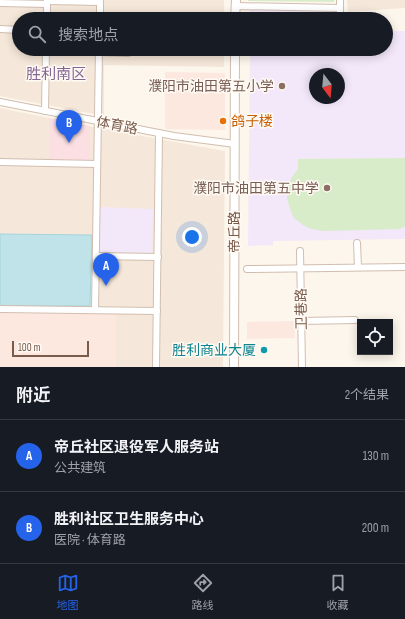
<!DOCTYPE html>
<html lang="zh">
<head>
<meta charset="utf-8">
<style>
  :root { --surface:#171b24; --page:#20242c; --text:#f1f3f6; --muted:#9ea1a6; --line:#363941; --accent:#2563eb }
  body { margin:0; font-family:"Sofia Sans Condensed","Noto Sans SC",sans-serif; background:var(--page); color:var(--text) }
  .controls { position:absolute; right:12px; bottom:12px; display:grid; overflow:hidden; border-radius:0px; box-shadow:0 2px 10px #0003 }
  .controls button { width:36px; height:36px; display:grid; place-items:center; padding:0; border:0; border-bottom:1px solid var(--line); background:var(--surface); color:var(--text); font:20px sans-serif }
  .compass { position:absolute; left:309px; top:68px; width:36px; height:36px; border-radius:50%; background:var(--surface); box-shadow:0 2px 10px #0003; rotate:164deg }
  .scale { position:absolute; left:12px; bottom:10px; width:77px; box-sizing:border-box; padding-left:4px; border:2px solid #7a5c4d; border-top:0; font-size:11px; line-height:14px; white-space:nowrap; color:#7a5c4d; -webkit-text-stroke:3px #fffaf3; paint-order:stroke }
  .you { position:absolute; left:192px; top:237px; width:14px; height:14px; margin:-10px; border:3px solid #fff; border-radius:50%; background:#1a73e8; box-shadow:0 0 0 6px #1a73e833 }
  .badge { display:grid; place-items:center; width:26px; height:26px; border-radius:50%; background:var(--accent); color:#fff; font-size:13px; font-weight:700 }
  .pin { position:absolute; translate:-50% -33px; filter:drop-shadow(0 1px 2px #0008) }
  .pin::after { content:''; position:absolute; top:21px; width:14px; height:12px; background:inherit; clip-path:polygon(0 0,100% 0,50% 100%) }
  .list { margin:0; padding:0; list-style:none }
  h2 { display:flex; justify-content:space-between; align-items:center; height:52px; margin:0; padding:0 16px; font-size:17px }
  h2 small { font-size:13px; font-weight:400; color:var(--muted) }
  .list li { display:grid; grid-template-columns:26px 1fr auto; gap:12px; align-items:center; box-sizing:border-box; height:72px; padding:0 16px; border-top:1px solid var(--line) }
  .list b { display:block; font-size:15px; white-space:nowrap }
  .list p { margin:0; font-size:13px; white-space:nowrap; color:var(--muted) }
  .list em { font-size:13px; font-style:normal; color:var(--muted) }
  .icon { flex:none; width:22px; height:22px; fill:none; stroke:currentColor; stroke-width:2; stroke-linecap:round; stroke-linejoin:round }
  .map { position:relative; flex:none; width:405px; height:367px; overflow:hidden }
  .search { position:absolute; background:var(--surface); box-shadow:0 2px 10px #0003; left:12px; right:12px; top:12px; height:44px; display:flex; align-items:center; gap:10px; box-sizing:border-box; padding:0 14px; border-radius:22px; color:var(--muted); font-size:15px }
  .sheet { height:196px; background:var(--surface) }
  nav { display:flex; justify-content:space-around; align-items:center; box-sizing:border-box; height:56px; border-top:1px solid var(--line); background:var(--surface); font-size:11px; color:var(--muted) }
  nav a { display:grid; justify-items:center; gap:2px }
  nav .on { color:var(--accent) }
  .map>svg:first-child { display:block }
  .residential { fill:#f5e8da }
  .commercial { fill:#fde8e0 }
  .education { fill:#f3e8fa; fill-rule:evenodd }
  .medical { fill:#fbdfe3 }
  .green { fill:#d8ecc9 }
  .water { fill:#bfe3e8; stroke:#a5d3da }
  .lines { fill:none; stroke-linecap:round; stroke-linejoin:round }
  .minor-casing { stroke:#d1beb0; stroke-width:8 }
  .tertiary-casing { stroke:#d1beb0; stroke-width:10 }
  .minor { stroke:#fff; stroke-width:6 }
  .tertiary { stroke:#fff; stroke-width:8 }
  .education-dot { fill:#8d6e63; stroke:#fffaf3; stroke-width:1.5 }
  .food-dot { fill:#e8710a; stroke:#fffaf3; stroke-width:1.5 }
  .culture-dot { fill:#0f9aa8; stroke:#fffaf3; stroke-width:1.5 }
  .labels { text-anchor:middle; stroke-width:3; stroke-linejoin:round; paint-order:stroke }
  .education-label { font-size:14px; fill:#785e54; stroke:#fffaf3; text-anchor:end }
  .food-label { font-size:14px; fill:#c56008; stroke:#fffaf3; text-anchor:start }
  .street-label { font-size:14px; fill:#7a5c4d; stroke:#fffaf3 }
  .culture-label { font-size:14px; fill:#0d838f; stroke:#fffaf3; text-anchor:end }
  .neighbourhood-label { font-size:15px; fill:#846695; stroke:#fffaf3 }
</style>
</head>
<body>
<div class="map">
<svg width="405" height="367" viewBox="0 0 405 367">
  <rect width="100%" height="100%" fill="#fdf6ec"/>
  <!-- residential -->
  <g class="residential">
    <polygon points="0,0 224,0 224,19 19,19 19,49 224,49 224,67 104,65 104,116 0,96"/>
    <polygon points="347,0 405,0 405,8 348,12"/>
    <polygon points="0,108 98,128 225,151 223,367 116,367 116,314 0,313 0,306 90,306 92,235 0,234"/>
  </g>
  <!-- commercial -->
  <g class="commercial">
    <polygon points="165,72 225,73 225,130 165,129"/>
    <polygon points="0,313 116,314 116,367 0,367"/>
    <polygon points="295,321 295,338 247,339 247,322"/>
  </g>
  <!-- education -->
  <g class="education">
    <polygon points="250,10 337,11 337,19 250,19"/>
    <path d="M386,31H405V239L273,241V245L248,246L250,49H386ZM315,74H339V98H315Z"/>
    <polygon points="99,207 153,209 152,253 99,252"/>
  </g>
  <!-- medical -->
  <polygon class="medical" points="49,118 90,126 90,162 49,161"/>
  <!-- green -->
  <g class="green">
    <polygon points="248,0 334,0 334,2 248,1"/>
    <polygon points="405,158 405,226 400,229 323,231 311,229 303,225 294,218 290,209 287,198 288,187 292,177 298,169 298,159"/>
  </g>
  <!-- water -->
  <polygon class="water" points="0,234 92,235 90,306 0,306"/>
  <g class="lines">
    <defs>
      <g id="minor">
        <polyline points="47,1 100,2"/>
        <polyline points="0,3 47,4"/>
        <polyline points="235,6 340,8"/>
        <polyline points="47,19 47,2"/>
        <polyline points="100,19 100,0"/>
        <polyline points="340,19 340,0"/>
        <polyline points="0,29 19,30"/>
        <polyline points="99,52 128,53"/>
        <polyline points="0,102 174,136 235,144"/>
        <polyline points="45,111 46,49"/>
        <polyline points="0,162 97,164"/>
        <polyline points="357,243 358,267"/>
        <polyline points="300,251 302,367"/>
        <polyline points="96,256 158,257"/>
        <polyline points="247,269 405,267"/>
        <polyline points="0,309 157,311"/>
        <polyline points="95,310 99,49"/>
        <polyline points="301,321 355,320"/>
        <polyline points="156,367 159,133"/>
      </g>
      <g id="tertiary">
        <polyline points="235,19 236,0"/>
        <polyline points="234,367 235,49"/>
      </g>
    </defs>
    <!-- minor casing -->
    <use href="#minor" class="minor-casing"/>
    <!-- tertiary casing -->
    <use href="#tertiary" class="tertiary-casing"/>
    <!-- minor -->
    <use href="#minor" class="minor"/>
    <!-- tertiary -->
    <use href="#tertiary" class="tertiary"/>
  </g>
  <!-- markers -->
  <g class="education-dot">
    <circle cx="282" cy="86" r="4"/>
    <circle cx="327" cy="188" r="4"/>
  </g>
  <circle class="food-dot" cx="223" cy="121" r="4"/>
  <circle class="culture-dot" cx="264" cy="350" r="4"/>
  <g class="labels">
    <!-- education labels -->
    <g class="education-label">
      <text x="274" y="91">濮阳市油田第五小学</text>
      <text x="319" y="193">濮阳市油田第五中学</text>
    </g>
    <!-- food labels -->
    <g class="food-label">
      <text x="231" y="126">鸽子楼</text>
    </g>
    <!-- street labels -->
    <g class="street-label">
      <text transform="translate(117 125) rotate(11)" y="5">体育路</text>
      <text transform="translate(234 232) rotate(-90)" y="5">帝丘路</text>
      <text transform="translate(301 309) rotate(-91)" y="5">卫巷路</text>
    </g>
    <!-- culture labels -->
    <g class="culture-label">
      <text x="256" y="355">胜利商业大厦</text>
    </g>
    <!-- neighbourhood labels -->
    <g class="neighbourhood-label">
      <text x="56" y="79">胜利南区</text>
    </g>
  </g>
</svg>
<div class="controls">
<button><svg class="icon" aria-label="locate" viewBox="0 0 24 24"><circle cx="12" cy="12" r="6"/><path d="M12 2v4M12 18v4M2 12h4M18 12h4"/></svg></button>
</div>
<svg class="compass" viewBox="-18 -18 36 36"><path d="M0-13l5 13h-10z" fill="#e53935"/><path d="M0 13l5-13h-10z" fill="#9ea1a6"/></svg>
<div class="scale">100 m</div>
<div class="you"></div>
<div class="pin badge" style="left:106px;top:286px">A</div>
<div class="pin badge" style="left:69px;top:143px">B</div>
<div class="search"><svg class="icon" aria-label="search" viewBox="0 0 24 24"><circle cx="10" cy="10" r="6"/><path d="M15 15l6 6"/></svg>搜索地点</div>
</div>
<section class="sheet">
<h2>附近<small>2个结果</small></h2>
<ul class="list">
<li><span class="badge">A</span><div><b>帝丘社区退役军人服务站</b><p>公共建筑</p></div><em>130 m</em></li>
<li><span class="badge">B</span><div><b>胜利社区卫生服务中心</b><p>医院 · 体育路</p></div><em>200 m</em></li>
</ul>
</section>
<nav>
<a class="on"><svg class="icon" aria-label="map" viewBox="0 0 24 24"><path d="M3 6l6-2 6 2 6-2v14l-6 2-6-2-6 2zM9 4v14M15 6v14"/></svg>地图</a>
<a><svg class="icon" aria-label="directions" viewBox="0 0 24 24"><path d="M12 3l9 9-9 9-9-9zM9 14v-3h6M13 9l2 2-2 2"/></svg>路线</a>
<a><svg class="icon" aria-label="saved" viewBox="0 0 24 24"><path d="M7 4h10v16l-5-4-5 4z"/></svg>收藏</a>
</nav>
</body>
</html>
